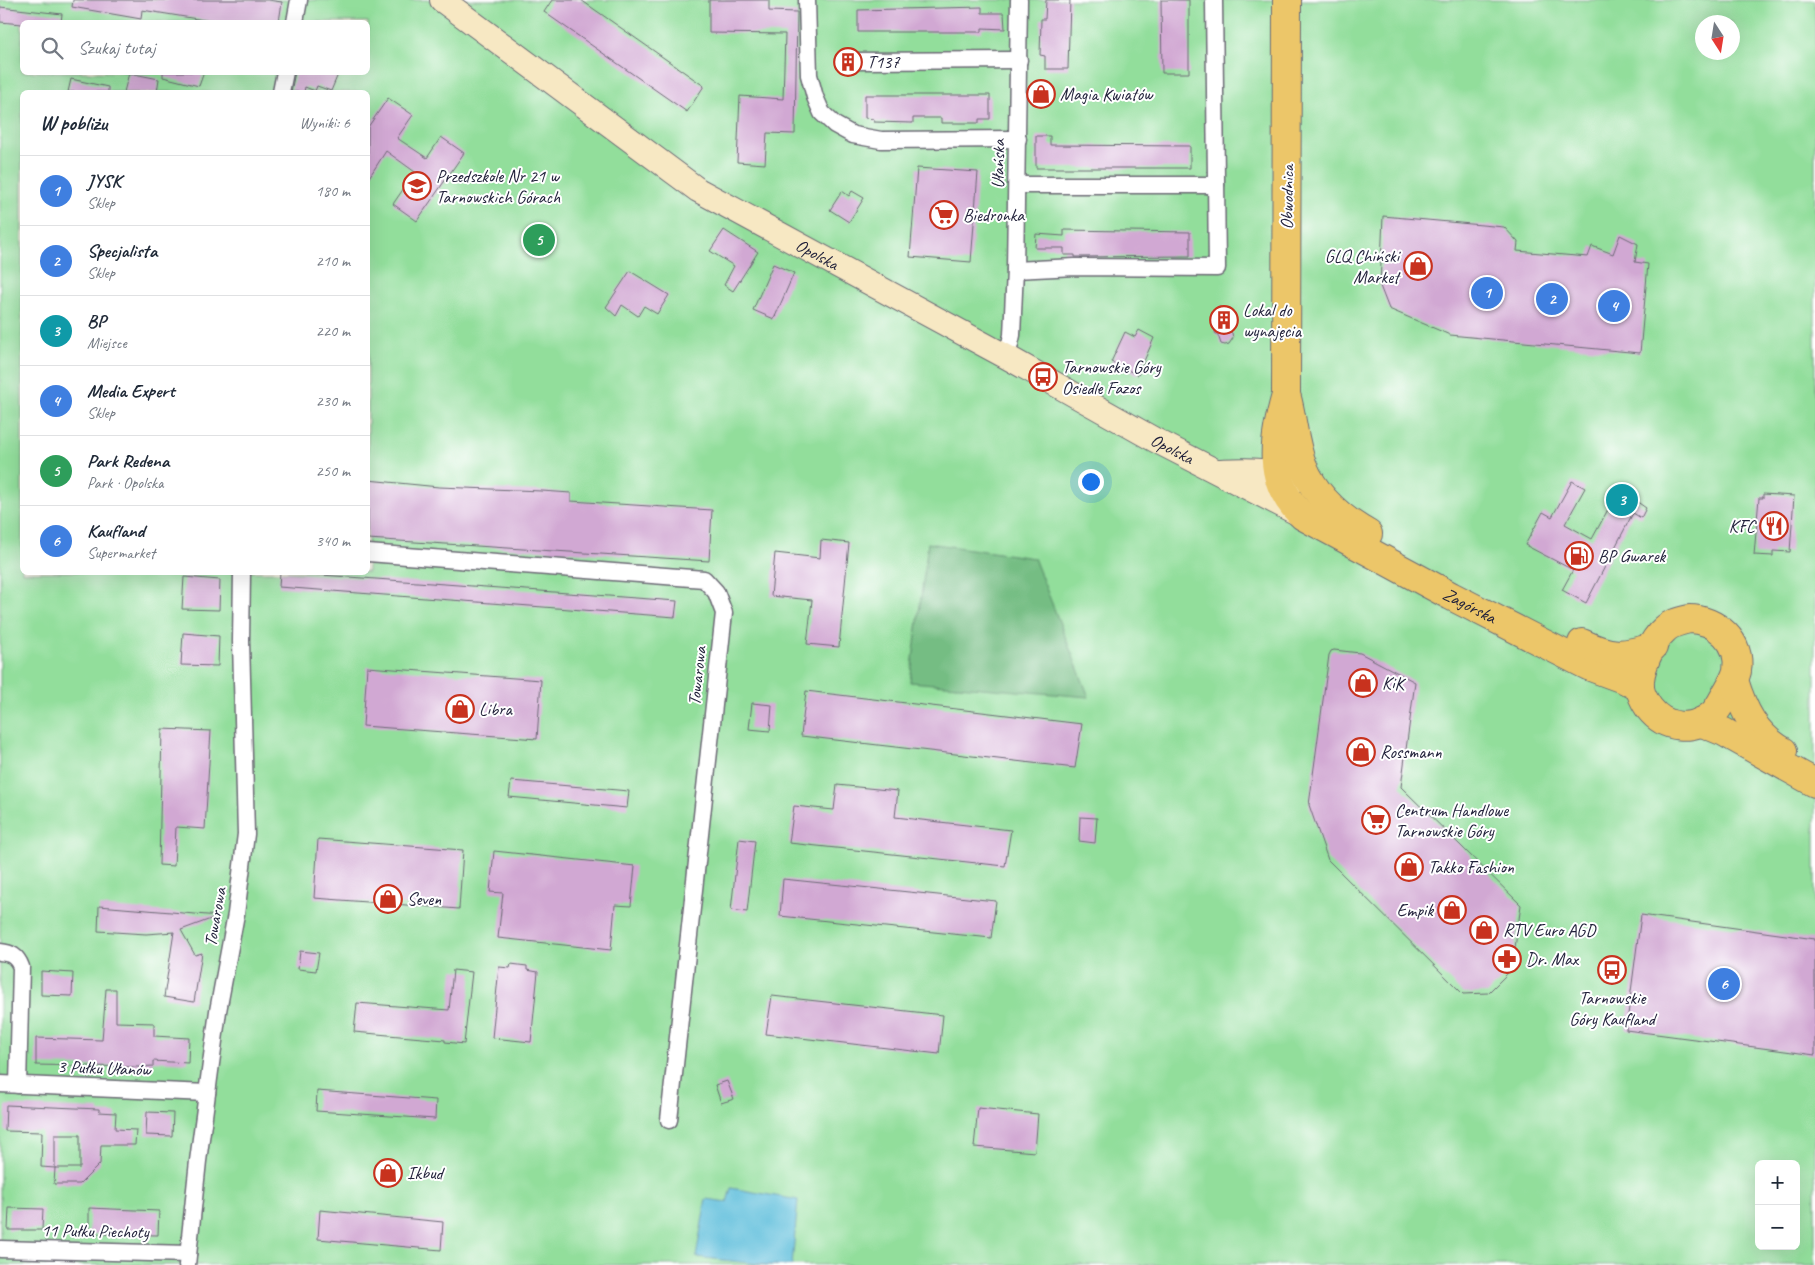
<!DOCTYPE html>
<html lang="pl">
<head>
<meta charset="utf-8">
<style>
  :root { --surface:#fff; --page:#f2f2f3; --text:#1f2937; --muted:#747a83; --line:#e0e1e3; --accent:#c8321e }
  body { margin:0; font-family:Caveat,sans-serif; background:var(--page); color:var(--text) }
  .controls { position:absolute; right:15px; bottom:15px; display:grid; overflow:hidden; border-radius:8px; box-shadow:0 5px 20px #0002 }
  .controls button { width:45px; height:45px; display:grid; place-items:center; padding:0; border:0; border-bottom:1px solid var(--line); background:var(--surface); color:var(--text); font:25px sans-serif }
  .compass { position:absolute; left:1695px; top:15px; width:45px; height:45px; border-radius:50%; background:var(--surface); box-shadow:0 5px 20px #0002; rotate:168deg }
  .you { position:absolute; left:1090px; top:481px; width:18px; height:18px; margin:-12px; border:4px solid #fff; border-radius:50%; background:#1a73e8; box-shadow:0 0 0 8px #1a73e833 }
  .badge { display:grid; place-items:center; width:32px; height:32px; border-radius:50%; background:var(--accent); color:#fff; font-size:16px; font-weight:700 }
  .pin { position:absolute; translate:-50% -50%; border:2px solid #fff; box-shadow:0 1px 5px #0006 }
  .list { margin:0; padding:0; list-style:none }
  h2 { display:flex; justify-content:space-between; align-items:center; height:65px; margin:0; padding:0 20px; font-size:21px }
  h2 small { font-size:16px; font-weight:400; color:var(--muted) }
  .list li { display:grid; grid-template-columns:32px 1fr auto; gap:15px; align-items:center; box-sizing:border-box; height:70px; padding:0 20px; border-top:1px solid var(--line) }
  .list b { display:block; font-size:19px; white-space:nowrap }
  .list p { margin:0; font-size:16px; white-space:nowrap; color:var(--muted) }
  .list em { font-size:16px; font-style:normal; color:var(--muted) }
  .icon { flex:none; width:28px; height:28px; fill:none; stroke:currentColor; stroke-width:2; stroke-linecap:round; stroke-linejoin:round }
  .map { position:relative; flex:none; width:1815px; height:1265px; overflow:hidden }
  .search { position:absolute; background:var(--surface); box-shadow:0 5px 20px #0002; left:20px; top:20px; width:350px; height:55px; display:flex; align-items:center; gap:12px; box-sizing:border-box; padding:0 18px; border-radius:8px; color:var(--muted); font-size:19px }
  .panel { position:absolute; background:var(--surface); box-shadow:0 5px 20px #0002; left:20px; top:90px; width:350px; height:485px; border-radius:8px }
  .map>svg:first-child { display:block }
  .green { fill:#92de9b; stroke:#5a806b; fill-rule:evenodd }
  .forest { fill:#75bd83; stroke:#4c705f }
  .water { fill:#5dbedb; stroke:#40708b }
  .building { fill:#d1a8d3; fill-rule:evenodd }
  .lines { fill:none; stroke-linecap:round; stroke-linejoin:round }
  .street-casing { stroke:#6c6a75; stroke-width:19 }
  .secondary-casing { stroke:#6c6a75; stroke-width:26 }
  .highway-casing { stroke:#6c6a75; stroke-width:30 }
  .street { stroke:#fff; stroke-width:16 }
  .secondary { stroke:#f7e8c3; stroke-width:24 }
  .highway { stroke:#ecc669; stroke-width:28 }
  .labels { text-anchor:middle; stroke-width:4; stroke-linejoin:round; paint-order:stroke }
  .poi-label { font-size:18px; fill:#22223b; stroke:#fff; text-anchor:start }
  .street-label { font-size:18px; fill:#22223b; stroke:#fff }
</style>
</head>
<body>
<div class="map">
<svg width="1815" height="1265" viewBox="0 0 1815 1265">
  <rect width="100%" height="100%" fill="#fff"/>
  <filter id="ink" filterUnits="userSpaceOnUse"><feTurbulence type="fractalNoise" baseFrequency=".02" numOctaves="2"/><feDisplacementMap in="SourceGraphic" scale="10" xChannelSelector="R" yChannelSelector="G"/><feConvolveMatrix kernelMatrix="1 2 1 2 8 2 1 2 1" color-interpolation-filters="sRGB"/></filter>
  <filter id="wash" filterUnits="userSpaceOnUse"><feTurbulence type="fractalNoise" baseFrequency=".0096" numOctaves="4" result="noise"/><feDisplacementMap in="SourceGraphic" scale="20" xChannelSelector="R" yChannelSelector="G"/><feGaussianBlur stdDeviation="1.12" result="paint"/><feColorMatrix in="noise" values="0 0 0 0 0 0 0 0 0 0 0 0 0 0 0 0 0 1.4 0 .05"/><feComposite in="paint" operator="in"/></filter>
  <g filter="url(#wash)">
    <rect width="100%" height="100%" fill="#f6f0e0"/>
    <!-- green -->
    <path class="green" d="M0,0H1815V1265H0ZM22,22H368V72H22ZM1702,22H1732V52H1702ZM22,92H368V572H22ZM1759,1164H1796V1246H1759Z"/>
    <!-- forest -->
    <polygon class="forest" points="928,543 1034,558 1089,697 910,682"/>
    <!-- water -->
    <polygon class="water" points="731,1188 798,1200 792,1265 767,1265 696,1257 706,1199 727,1202"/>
    <g id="blocks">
      <!-- building -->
      <g class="building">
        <polygon points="73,0 268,0 282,2 279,22 216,22 142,10 141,19 72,7"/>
        <polygon points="552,0 581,0 704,86 687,112 544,12"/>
        <polygon points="709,0 769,0 769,11 797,12 795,134 767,133 765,164 737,162 740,96 783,99 785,34 709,33"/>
        <polygon points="1046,0 1070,0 1068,69 1045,69 1045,56 1040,55 1041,19 1045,19"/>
        <polygon points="1161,0 1189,0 1189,73 1162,73"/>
        <polygon points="0,7 62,14 61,22 22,24 0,22"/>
        <polygon points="982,7 982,13 1004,13 1005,29 982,28 982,32 858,32 858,10"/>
        <polygon points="163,72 204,72 199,86 163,77"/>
        <polygon points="295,72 339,72 331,91 317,86 315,91 305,87 304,92 291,92"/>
        <polygon points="129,73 159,79 157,92 124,92"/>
        <polygon points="71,79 108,87 108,92 68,92"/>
        <polygon points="865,95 990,95 990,119 979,119 979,123 941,123 941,118 913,118 913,123 874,122 874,119 865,118"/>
        <polygon points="388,98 413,115 397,138 427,158 441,137 464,153 417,221 393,204 415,172 386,151 368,179 368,127"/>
        <polygon points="1036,136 1050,136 1050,145 1190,146 1190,168 1036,168"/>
        <polygon points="917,168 978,172 971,262 910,257"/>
        <polygon points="842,191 849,196 852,191 864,198 849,222 830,210"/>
        <polygon points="1383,216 1504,227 1518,242 1517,251 1588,257 1592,246 1613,254 1620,235 1638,244 1635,262 1648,264 1640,353 1450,335 1389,309 1380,286"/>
        <polygon points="724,230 758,252 733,291 724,285 734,266 710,251"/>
        <polygon points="1064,230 1190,232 1190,256 1075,257 1075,255 1064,255 1064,248 1035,248 1036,234 1064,236"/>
        <polygon points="773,264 794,273 774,319 753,310"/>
        <polygon points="630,271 669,295 657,314 644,306 638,316 622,305 616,316 606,307"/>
        <polygon points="1219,307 1232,310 1229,330 1232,333 1233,338 1229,344 1225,345 1221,344 1218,335 1215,333"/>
        <polygon points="1139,330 1154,338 1138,375 1111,362 1125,332 1135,337"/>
        <polygon points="368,480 439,487 542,491 571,493 571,501 712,510 709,561 368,539"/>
        <polygon points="1572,481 1585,488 1565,524 1592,539 1612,502 1607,499 1613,489 1618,492 1621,486 1639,496 1636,501 1646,508 1641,518 1633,513 1586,603 1562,590 1573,570 1525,545 1543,512 1552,517"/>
        <polygon points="1763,494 1794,496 1790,552 1773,551 1773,556 1754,555 1759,498 1763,498"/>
        <polygon points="821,540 849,543 839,647 807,644 812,600 771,596 775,553 820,558"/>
        <polygon points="280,572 677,601 675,617 279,587"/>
        <polygon points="184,577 220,580 219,610 182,609"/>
        <polygon points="183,633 219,636 218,666 181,665"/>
        <polygon points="1334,650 1360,653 1415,682 1401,787 1521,905 1512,969 1488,993 1463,994 1328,860 1309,805 1329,655 1331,651"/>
        <polygon points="367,667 541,680 537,739 363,726"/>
        <polygon points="806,691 1082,724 1075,768 801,736"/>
        <polygon points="752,703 772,705 770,731 749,729"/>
        <polygon points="162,729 211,731 205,829 176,827 174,866 159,865"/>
        <polygon points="511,781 629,791 627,808 509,797"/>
        <polygon points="837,785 898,791 895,817 1011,830 1005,866 789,843 794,806 834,810"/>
        <polygon points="1080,817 1097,818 1095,843 1079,841"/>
        <polygon points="318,839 463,850 459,909 314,898"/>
        <polygon points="739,839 755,841 747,912 731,910"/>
        <polygon points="494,851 635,866 631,906 615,905 611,950 498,938 503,893 490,892"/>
        <polygon points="783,879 996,901 991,938 780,916"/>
        <polygon points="99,906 219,916 181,930 195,955 202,953 194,1002 164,997 174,932 146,934 98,931"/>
        <polygon points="1641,915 1815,939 1815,1055 1626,1030"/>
        <polygon points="300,951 319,953 316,971 298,969"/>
        <polygon points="511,964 527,966 527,970 538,972 531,1042 492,1038 499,967 510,968"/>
        <polygon points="453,970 472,972 464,1044 445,1042 445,1040 354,1032 357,1003 449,1010"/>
        <polygon points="41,971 73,973 72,996 41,995"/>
        <polygon points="106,989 116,989 116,1022 154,1023 154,1036 189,1038 188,1063 153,1061 153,1066 138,1067 36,1065 36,1038 102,1040"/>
        <polygon points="772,996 943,1015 939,1054 766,1034"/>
        <polygon points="727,1081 734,1099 721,1103 715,1085"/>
        <polygon points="317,1091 436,1100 435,1119 316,1111"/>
        <path d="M6,1105L99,1109V1112L116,1113L115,1129L136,1130L135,1145H101L100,1164L80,1184H54L55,1168L41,1167L42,1132L5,1131ZM55,1135H80V1168H55Z"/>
        <polygon points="978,1108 1038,1114 1035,1152 974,1147"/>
        <polygon points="147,1112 173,1113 172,1136 146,1135"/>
        <polygon points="9,1208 43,1209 42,1230 8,1230"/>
        <polygon points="89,1208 159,1211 158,1235 89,1234"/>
        <polygon points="320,1210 443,1222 441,1250 318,1239"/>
      </g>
    </g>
  </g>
  <g filter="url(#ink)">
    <use href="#blocks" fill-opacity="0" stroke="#6c6a75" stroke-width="1"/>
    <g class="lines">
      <defs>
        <g id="street">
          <polyline points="807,0 809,75 815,97 822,113 835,125 853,135 881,140 1018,139"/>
          <polyline points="295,22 299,0"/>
          <polyline points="859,61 1019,60"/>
          <polyline points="281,92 285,72"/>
          <polyline points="1018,185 1216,185"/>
          <polyline points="1015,270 1075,267 1217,268 1214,0"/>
          <polyline points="1007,357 1012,335 1015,270 1019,0"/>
          <polyline points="368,553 704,579 716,592 724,613 669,1120"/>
          <path d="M0,952C11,953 17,956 21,967L18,1085"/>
          <polyline points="0,1084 207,1093"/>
          <polyline points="0,1249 188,1254"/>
          <polyline points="187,1265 198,1161 218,1011 236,914 246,834 241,641 242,572"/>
        </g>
        <g id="secondary">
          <path id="s1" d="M442,0L698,190L1007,357L1155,440L1303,516"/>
          <path d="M1218,471C1245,470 1270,468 1295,480"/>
        </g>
        <g id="highway">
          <path id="s2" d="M1287,0L1286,395C1274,439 1265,481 1303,516L1451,596L1588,666L1626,680L1640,688"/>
          <path d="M1287,398C1293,420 1294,445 1303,466C1315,496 1340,518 1368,534"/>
          <path d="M1689,619C1716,619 1742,642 1737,671C1735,679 1731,685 1727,692C1723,699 1719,708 1713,714C1693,732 1665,729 1649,708C1645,702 1641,695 1640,688C1638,671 1652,640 1665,629C1671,623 1681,621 1689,619Z"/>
          <path d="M1582,643C1611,657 1623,656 1653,647"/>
          <path d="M1734,680C1743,710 1755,735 1783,751"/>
          <polyline points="1700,722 1724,732 1815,783"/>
        </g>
      </defs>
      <!-- street casing -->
      <use href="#street" class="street-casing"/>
      <!-- secondary casing -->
      <use href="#secondary" class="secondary-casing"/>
      <!-- highway casing -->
      <use href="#highway" class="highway-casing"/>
      <!-- street -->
      <use href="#street" class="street"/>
      <!-- secondary -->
      <use href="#secondary" class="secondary"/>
      <!-- highway -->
      <use href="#highway" class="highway"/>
    </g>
  </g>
  <!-- icons -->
  <defs>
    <symbol id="building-ring" viewBox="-11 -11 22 22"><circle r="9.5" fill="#fff" stroke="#c8321e" stroke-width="1.5"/><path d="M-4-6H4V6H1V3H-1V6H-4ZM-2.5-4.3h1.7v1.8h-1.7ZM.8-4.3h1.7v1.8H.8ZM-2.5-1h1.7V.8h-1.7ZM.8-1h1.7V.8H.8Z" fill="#c8321e"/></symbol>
    <symbol id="shop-ring" viewBox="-11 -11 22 22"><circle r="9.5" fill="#fff" stroke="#c8321e" stroke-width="1.5"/><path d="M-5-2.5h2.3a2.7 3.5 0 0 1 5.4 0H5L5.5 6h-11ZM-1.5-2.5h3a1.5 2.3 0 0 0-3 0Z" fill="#c8321e"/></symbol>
    <symbol id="school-ring" viewBox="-11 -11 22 22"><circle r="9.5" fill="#fff" stroke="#c8321e" stroke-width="1.5"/><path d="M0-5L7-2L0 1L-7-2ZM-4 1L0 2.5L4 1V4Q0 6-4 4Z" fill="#c8321e"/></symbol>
    <symbol id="supermarket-ring" viewBox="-11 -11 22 22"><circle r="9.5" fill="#fff" stroke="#c8321e" stroke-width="1.5"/><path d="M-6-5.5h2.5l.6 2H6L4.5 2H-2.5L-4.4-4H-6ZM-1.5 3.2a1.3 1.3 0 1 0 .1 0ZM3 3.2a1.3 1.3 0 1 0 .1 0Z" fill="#c8321e"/></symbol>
    <symbol id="bus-ring" viewBox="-11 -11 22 22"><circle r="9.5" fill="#fff" stroke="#c8321e" stroke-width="1.5"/><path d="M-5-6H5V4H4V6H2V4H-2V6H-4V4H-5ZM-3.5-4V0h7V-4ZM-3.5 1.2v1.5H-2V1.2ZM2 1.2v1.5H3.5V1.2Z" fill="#c8321e"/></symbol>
    <symbol id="restaurant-ring" viewBox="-11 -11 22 22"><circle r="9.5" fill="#fff" stroke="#c8321e" stroke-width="1.5"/><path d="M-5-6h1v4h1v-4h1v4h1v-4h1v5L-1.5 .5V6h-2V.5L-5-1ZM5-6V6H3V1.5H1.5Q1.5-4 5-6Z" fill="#c8321e"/></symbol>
    <symbol id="fuel-ring" viewBox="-11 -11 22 22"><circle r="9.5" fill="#fff" stroke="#c8321e" stroke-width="1.5"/><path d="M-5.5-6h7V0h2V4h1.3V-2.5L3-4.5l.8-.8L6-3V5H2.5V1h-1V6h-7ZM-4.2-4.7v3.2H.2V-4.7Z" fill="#c8321e"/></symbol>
    <symbol id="pharmacy-ring" viewBox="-11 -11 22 22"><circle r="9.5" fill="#fff" stroke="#c8321e" stroke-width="1.5"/><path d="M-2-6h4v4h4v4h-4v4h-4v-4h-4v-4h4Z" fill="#c8321e"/></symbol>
  </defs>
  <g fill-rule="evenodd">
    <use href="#building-ring" x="832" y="46" width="32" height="32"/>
    <use href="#shop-ring" x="1025" y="78" width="32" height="32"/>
    <use href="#school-ring" x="401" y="170" width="32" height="32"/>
    <use href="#supermarket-ring" x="928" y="199" width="32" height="32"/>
    <use href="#shop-ring" x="1402" y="250" width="32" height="32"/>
    <use href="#building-ring" x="1208" y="304" width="32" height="32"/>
    <use href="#bus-ring" x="1027" y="361" width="32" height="32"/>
    <use href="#restaurant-ring" x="1758" y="510" width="32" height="32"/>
    <use href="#fuel-ring" x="1563" y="540" width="32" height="32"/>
    <use href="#shop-ring" x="1347" y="667" width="32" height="32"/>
    <use href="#shop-ring" x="444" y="693" width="32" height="32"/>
    <use href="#shop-ring" x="1345" y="736" width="32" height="32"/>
    <use href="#supermarket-ring" x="1360" y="804" width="32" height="32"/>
    <use href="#shop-ring" x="1393" y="851" width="32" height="32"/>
    <use href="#shop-ring" x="372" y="883" width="32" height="32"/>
    <use href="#shop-ring" x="1436" y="894" width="32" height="32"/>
    <use href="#shop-ring" x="1468" y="914" width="32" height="32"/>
    <use href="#pharmacy-ring" x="1491" y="943" width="32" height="32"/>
    <use href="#bus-ring" x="1596" y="954" width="32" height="32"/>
    <use href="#shop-ring" x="372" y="1157" width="32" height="32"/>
  </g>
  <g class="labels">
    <!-- poi labels -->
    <g class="poi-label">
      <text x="867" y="68">T137</text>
      <text x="1060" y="100">Magia Kwiatów</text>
      <text x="436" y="182">Przedszkole Nr 21 w<tspan x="436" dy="21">Tarnowskich Górach</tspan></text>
      <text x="963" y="221">Biedronka</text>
      <text x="1399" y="262" text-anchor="end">GLQ Chiński<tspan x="1399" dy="21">Market</tspan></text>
      <text x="1243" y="316">Lokal do<tspan x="1243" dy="21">wynajęcia</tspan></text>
      <text x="1062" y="373">Tarnowskie Góry<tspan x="1062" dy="21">Osiedle Fazos</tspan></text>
      <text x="1755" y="532" text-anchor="end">KFC</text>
      <text x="1598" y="562">BP Gwarek</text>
      <text x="1382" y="689">KiK</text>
      <text x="479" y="715">Libra</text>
      <text x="1380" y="758">Rossmann</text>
      <text x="1395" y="816">Centrum Handlowe<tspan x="1395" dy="21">Tarnowskie Góry</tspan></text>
      <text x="1428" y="873">Takko Fashion</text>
      <text x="407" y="905">Seven</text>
      <text x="1433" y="916" text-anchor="end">Empik</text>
      <text x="1503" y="936">RTV Euro AGD</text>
      <text x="1526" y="965">Dr. Max</text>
      <text x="1612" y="1004" text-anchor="middle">Tarnowskie<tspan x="1612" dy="21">Góry Kaufland</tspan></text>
      <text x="407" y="1179">Ikbud</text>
    </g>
    <!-- street labels -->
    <g class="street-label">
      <text transform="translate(998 164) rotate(-89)" y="6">Ułańska</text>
      <text transform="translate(1287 197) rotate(-89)" y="6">Obwodnica</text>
      <text dy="6" stroke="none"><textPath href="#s1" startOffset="454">Opolska</textPath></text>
      <text dy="6" stroke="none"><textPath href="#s1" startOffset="859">Opolska</textPath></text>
      <text dy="6" stroke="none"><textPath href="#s2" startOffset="714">Zagórska</textPath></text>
      <text transform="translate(697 676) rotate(-84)" y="6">Towarowa</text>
      <text transform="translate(215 917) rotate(-80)" y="6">Towarowa</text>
      <text transform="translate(104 1068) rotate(2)" y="6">3 Pułku Ułanów</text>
      <text transform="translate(95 1231) rotate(1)" y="6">11 Pułku Piechoty</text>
    </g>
  </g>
</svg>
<div class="controls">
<button>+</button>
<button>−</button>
</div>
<svg class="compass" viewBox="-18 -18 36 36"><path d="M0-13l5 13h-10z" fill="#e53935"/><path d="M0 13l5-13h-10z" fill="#747a83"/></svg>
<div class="you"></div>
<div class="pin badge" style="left:1487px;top:293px;background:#3f7fe0">1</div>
<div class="pin badge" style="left:1552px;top:299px;background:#3f7fe0">2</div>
<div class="pin badge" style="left:1622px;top:500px;background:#0f9aa8">3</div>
<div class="pin badge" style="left:1614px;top:306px;background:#3f7fe0">4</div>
<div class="pin badge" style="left:539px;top:240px;background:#2e9e5b">5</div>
<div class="pin badge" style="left:1724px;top:984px;background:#3f7fe0">6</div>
<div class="search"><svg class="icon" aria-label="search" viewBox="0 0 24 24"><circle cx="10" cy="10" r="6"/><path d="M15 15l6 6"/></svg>Szukaj tutaj</div>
<section class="panel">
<h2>W pobliżu<small>Wyniki: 6</small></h2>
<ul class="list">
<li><span class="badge" style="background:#3f7fe0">1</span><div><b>JYSK</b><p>Sklep</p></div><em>180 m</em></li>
<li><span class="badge" style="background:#3f7fe0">2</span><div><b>Specjalista</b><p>Sklep</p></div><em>210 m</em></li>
<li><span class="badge" style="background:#0f9aa8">3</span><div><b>BP</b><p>Miejsce</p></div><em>220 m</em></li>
<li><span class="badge" style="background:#3f7fe0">4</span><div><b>Media Expert</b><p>Sklep</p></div><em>230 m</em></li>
<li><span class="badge" style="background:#2e9e5b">5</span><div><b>Park Redena</b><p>Park · Opolska</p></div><em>250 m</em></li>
<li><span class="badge" style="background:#3f7fe0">6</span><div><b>Kaufland</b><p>Supermarket</p></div><em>340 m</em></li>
</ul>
</section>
</div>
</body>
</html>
